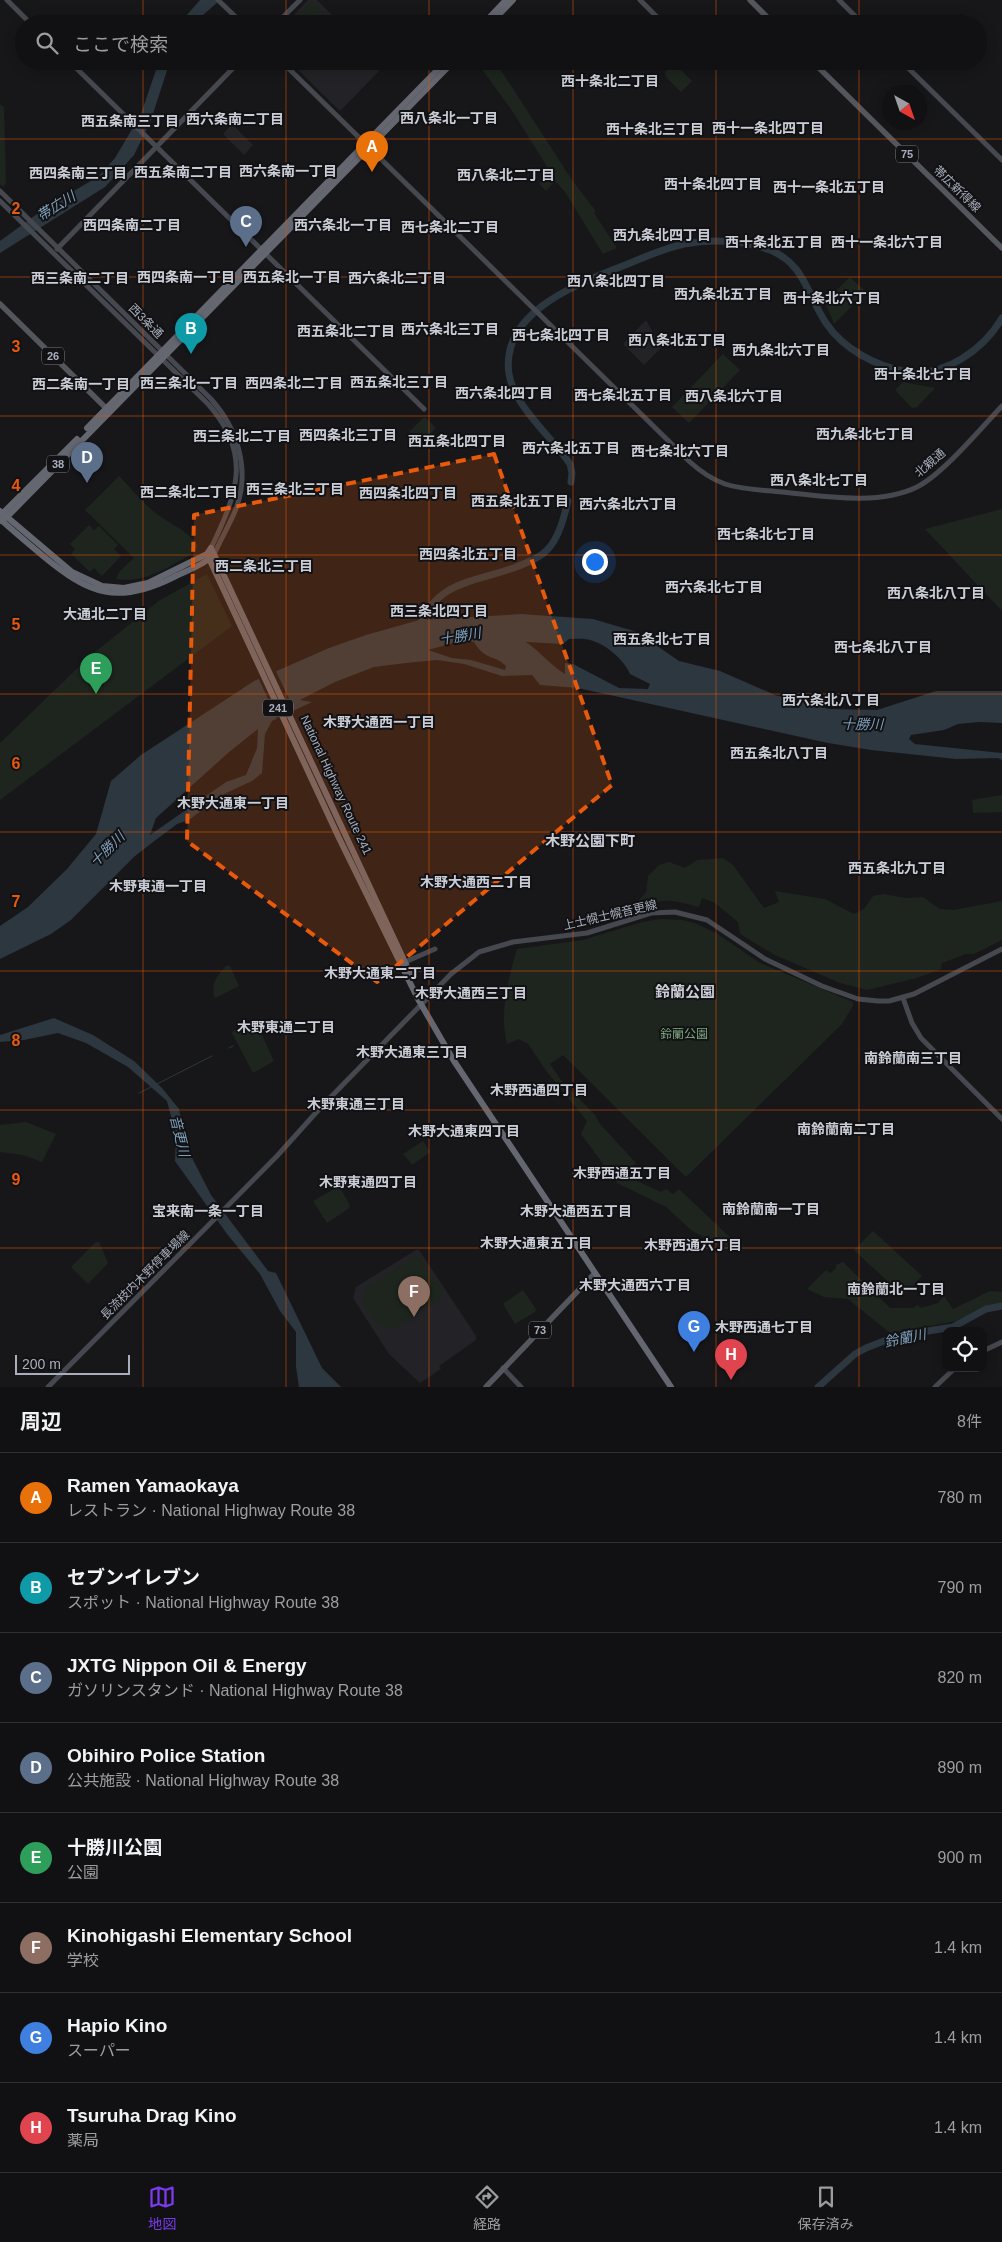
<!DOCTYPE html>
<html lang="ja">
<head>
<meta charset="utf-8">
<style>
  :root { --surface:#111114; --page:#1e1f22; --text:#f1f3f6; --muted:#9c9da0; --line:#303134; --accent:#7c3aed }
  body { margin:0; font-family:Arial,"Noto Sans JP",sans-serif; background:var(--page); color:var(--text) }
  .controls { position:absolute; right:15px; bottom:15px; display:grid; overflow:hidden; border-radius:10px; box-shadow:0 2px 12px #0003 }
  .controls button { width:45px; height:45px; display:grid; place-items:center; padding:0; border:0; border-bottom:1px solid var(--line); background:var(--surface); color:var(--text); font:25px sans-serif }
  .compass { position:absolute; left:882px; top:85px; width:45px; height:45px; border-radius:50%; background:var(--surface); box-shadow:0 2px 12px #0003; rotate:140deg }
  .scale { position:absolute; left:15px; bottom:12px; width:115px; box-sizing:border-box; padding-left:5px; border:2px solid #a8aebb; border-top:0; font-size:14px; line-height:18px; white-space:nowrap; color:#a8aebb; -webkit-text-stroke:4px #121215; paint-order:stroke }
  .you { position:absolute; left:594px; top:561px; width:18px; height:18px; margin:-12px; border:4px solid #fff; border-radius:50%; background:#1a73e8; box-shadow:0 0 0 8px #1a73e833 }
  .badge { display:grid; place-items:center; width:32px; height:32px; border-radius:50%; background:var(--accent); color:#fff; font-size:16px; font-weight:700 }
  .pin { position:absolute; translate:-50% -41px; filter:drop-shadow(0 1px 2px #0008) }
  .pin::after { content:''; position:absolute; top:26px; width:18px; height:15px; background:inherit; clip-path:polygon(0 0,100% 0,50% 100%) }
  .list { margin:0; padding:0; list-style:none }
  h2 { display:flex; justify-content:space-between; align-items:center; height:65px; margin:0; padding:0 20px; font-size:21px }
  h2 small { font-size:16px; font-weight:400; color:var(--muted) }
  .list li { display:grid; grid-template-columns:32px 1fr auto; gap:15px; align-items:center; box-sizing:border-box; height:90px; padding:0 20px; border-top:1px solid var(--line) }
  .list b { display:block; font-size:19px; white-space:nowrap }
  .list p { margin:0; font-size:16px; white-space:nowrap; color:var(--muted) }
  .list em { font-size:16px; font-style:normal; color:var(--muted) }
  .icon { flex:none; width:28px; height:28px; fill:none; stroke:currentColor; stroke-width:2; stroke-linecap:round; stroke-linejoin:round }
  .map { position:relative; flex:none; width:1002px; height:1387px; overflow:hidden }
  .search { position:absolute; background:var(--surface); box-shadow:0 2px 12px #0003; left:15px; right:15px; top:15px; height:55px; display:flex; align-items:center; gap:12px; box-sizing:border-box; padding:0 18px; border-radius:28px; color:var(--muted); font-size:19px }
  .sheet { height:785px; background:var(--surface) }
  nav { display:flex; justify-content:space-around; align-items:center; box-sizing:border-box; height:70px; border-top:1px solid var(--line); background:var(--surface); font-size:14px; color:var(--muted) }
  nav a { display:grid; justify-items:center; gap:2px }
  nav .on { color:var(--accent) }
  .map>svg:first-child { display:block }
  .built { fill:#232327 }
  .green { fill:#1d251e }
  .water { fill:#2c373f; fill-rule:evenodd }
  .pier { fill:#17171a }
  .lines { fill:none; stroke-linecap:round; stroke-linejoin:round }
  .stream { stroke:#2c373f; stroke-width:1 }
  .river { stroke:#2c373f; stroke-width:7 }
  .secondary { stroke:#46484f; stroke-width:5 }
  .primary { stroke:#54565e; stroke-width:5.5 }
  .highway { stroke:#646770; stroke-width:6 }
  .marked { fill:#e8590c; fill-opacity:0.2; stroke:#e8590c; stroke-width:4; stroke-dasharray:10 6; stroke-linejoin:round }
  .grid { fill:none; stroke:#e8590c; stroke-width:1; stroke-opacity:0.55 }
  .labels { text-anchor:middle; stroke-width:4; stroke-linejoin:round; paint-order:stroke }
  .shield { fill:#121215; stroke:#7b7f89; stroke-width:1 }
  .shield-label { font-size:11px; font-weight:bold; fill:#a8aebb }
  .street-label { font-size:12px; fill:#a8aebb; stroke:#121215 }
  .park-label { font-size:12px; fill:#7ea780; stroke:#121215 }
  .neighbourhood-label { font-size:14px; font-weight:bold; fill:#cacdd6; stroke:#121215 }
  .water-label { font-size:14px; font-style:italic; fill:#7d9eb8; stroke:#121215 }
  .quarter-label { font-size:15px; font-weight:bold; fill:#cacdd6; stroke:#121215 }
  .grid-label { font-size:16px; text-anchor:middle; font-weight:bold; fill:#e8590c; stroke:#121215; stroke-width:4; stroke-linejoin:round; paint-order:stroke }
</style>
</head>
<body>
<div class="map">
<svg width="1002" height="1387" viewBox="0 0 1002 1387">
  <rect width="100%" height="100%" fill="#17171a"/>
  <!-- built -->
  <g class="built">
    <polygon points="308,0 317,0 341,24 285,24"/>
    <polygon points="289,61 379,61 384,66 340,111"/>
    <polygon points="232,124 253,145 244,155 223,134"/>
    <polygon points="646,320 661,348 644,365 623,344"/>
    <polygon points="416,1250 419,1250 476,1336 476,1340 439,1366 441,1369 420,1383 389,1354 353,1298 356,1287"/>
  </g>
  <!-- green -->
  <g class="green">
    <polygon points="312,1 335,24 290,24"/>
    <polygon points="476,61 495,61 572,180 595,210 594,213 617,248 603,254 565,192 555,181 546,191 539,184 551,173 511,109"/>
    <polygon points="674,63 692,81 681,92 666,77 665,72"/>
    <polygon points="0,104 4,107 6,183 3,187 0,184"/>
    <polygon points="850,277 866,292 834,324 825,302"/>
    <polygon points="723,354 740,370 689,423 672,407"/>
    <polygon points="903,382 935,388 917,407 912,408 895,390"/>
    <polygon points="423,418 426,418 436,428 421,444 409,432"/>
    <path d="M119,476C130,487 140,500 152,510C167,523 187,529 198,546L195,552C170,566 145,584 116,579L120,571L134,558L85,510Z"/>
    <polygon points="1002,509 1002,611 925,529"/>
    <polygon points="89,525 94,530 99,526 118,545 114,549 121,556 102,576 94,568 90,572 71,554 75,549 70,544"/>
    <polygon points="207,574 232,626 0,800 0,743 89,657 160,600"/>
    <polygon points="1002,795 1002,812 973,813 972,800"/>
    <path d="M723,858L733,865L764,908L779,902L775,891L825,899L854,914L864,909L873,896L883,894L906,898L923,897L940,909L953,910L1002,901V940L974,954H966L942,963L941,969L917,978L867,990L840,983L775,955L740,934L738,922L715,903L702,898L699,907C669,899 662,897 635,911L632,908L646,892L648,876L659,865L669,862L685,868L697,860Z"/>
    <path d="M660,919L683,920L695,923L716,933L760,963L853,1002V1006L842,1024L686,1177L563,1055L550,1064L561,1080L595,1115L600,1124L636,1163L626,1173L631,1178L661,1192L666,1189L673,1194L679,1189L737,1244L731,1250L724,1245L720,1247L691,1230L666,1207L617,1183L581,1134L587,1121L547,1072L528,1044L519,1039L507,1044C499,1012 508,980 517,949L583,940L642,922Z"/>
    <path d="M226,966H230L239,986L215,998C210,984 217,976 226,966Z"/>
    <polygon points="253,1021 256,1022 274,1061 253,1073 232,1033 234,1030"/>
    <polygon points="26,1122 56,1134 42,1162 23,1155 0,1152 0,1125"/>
    <polygon points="423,1141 430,1152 412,1165 403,1154"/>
    <polygon points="339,1186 350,1205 348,1209 327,1223 313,1201"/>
    <polygon points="873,1231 922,1276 906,1293 896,1289 854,1250"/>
    <polygon points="96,1242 99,1242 108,1263 88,1284 71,1267"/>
    <polygon points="418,1255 442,1289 443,1297 393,1329 377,1325 362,1303 366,1287"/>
    <polygon points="843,1262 890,1308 913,1308 917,1305 921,1308 938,1303 944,1296 953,1309 990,1291 1002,1292 1002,1305 994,1304 957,1321 890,1333 848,1299 824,1297 807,1289 826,1270 831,1273 836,1268 836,1265"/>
    <polygon points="523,1290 536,1309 535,1312 515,1324 503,1304"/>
  </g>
  <!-- water -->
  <g class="water">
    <polygon points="200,0 220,0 193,24 179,24"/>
    <polygon points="159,61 170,61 151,120 134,155 105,187 0,253 0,241 44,209 99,176 115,158 141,114"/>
    <path d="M521,614L593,619L637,632L679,661L720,671L775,695L829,709L877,710L936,691H1002V723L979,722L958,724L944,730L911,735L909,739L915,744L1002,753V760L998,758L956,759L871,750L828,743L578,688L540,685L532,675L502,676L464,664L437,660L406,663L374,667L335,682L300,700L312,702L272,721L265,734L262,773L252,781L220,796L189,820L177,824L157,839L135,856L71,920L51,934L0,959V926L28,907L67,869L96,834L111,781L141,755L254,681L329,648L366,635L419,620ZM569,639C577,639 586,638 593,641C607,645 625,661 630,674L650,684L648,689L619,688L573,664L565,663V674C550,665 541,652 526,642L563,644ZM461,641L474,642C485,661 494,654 506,666L505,670L471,660L452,658L428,650ZM258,729L257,748L246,775L226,782L150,835L156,818L228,753Z"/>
    <polygon points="54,1018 93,1035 134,1061 162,1088 179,1109 185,1144 211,1195 268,1271 276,1273 322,1368 341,1387 299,1387 296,1367 296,1332 280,1311 260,1274 227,1234 175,1161 176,1135 167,1101 128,1067 86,1043 58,1033 24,1040 0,1042 0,1035"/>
  </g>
  <!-- pier -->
  <polygon class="pier" points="275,669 296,714 278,721 258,677"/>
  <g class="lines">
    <!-- stream -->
    <g class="stream">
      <polyline points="229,1048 233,1046"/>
      <polyline points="157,1084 212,1056"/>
      <polyline points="139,1093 151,1087"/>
    </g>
    <!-- river -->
    <g class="river">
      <path d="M571,482L572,473L570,464C551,436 514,406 509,374C500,313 575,285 620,267C641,259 661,249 684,244C710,239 744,240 770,250C805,264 807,295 826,323C843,349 877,367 908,372C945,377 984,349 1002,318"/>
      <path d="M419,628C438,575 485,583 528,562C535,559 542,556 547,550C559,538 564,517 568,501"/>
      <polyline points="818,1387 855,1354 866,1348 889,1339 899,1341 928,1331 953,1327 986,1309 1002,1306"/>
    </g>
    <!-- secondary -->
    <g class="secondary">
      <polyline points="7,0 31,24"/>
      <polyline points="218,0 243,24"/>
      <polyline points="640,0 664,24"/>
      <polyline points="839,0 863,24"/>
      <polyline points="276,24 300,0"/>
      <polyline points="69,61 424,409"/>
      <path d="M281,61L690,462C701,472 711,479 725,484C743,490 763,490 782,492C822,496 879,506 917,487C944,473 980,429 1002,406"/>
      <polyline points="901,61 1002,160"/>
      <path d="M0,191L211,399C237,428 250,468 237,506C231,523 221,538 214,555"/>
      <path d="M0,201L208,404C253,454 237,494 211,548"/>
      <polyline points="57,249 240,61"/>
      <polyline points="405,962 435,949"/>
      <polyline points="903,998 912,1023 921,1038 1002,1119"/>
      <polyline points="983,1351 1002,1342"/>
      <polyline points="503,1368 521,1387"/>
      <polyline points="48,1387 277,1156 322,1106 451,974 479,952 513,942 587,933 651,913 675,912 707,920 765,959 822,986 858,999 878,1001 889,1001 914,994 1002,949"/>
      <polyline points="935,1387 955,1368"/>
    </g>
    <!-- primary -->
    <g class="primary">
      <polyline points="750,0 774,24"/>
      <polyline points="812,61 1002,248"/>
      <polyline points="0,304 109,411"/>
      <polyline points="486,1387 595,1273"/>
    </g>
    <!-- highway -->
    <g class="highway">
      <polyline points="483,24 506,0"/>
      <polyline points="490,24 513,0"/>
      <polyline points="87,428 446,61"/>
      <polyline points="0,511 72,572 102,586 124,588 148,583 207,554 211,548 411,975"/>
      <polyline points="1,515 77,439"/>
      <path d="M0,519C14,532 29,544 43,556C90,595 118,605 174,577C186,571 202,566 211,557"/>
      <polyline points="0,521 7,517 454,61"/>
      <polyline points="207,554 339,838 418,999 454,1061 671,1387"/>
    </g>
  </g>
  <!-- marked area -->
  <path class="marked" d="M494,454L612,785L377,982L187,841L194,515Z"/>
  <!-- grid -->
  <path class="grid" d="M143,0V24M286,0V24M429,0V24M573,0V24M716,0V24M859,0V24M143,61V1387M286,61V1387M429,61V1387M573,61V1387M716,61V1387M859,61V1387M0,139H1002M0,277H1002M0,416H1002M0,555H1002M0,694H1002M0,832H1002M0,971H1002M0,1110H1002M0,1248H1002"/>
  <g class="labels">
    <!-- shield labels -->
    <g class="shield">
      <rect x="896" y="145.5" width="22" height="17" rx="4"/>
      <rect x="42" y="347.5" width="22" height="17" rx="4"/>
      <rect x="47" y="455.5" width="22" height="17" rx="4"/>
      <rect x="263" y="699.5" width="30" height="17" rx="4"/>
      <rect x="529" y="1321.5" width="22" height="17" rx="4"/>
    </g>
    <g class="shield-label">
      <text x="907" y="158">75</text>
      <text x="53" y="360">26</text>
      <text x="58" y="468">38</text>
      <text x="278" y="712">241</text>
      <text x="540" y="1334">73</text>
    </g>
    <!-- street labels -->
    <g class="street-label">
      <text transform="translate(957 189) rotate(44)" y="4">帯広新得線</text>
      <text transform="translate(146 321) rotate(45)" y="4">西3条通</text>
      <text transform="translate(930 463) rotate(-41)" y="4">北親通</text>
      <text transform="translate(336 785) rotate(65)" y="4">National Highway Route 241</text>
      <text transform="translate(610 915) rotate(-13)" y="4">上士幌士幌音更線</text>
      <text transform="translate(145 1275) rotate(-45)" y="4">長流枝内木野停車場線</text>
    </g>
    <!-- park labels -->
    <g class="park-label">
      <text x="684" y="1038">鈴蘭公園</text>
    </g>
    <!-- neighbourhood labels -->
    <g class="neighbourhood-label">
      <text x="610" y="86">西十条北二丁目</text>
      <text x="449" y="123">西八条北一丁目</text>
      <text x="235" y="124">西六条南二丁目</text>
      <text x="130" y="126">西五条南三丁目</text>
      <text x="768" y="133">西十一条北四丁目</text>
      <text x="655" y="134">西十条北三丁目</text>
      <text x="288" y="176">西六条南一丁目</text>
      <text x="183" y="177">西五条南二丁目</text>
      <text x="78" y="178">西四条南三丁目</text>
      <text x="506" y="180">西八条北二丁目</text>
      <text x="713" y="189">西十条北四丁目</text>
      <text x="829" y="192">西十一条北五丁目</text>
      <text x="132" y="230">西四条南二丁目</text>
      <text x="343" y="230">西六条北一丁目</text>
      <text x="450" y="232">西七条北二丁目</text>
      <text x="662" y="240">西九条北四丁目</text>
      <text x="774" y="247">西十条北五丁目</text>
      <text x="887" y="247">西十一条北六丁目</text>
      <text x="186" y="282">西四条南一丁目</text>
      <text x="292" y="282">西五条北一丁目</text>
      <text x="80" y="283">西三条南二丁目</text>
      <text x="397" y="283">西六条北二丁目</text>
      <text x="616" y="286">西八条北四丁目</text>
      <text x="723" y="299">西九条北五丁目</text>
      <text x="832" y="303">西十条北六丁目</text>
      <text x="450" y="334">西六条北三丁目</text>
      <text x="346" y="336">西五条北二丁目</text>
      <text x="561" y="340">西七条北四丁目</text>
      <text x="677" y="345">西八条北五丁目</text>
      <text x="781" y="355">西九条北六丁目</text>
      <text x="923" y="379">西十条北七丁目</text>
      <text x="399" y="387">西五条北三丁目</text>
      <text x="189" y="388">西三条北一丁目</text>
      <text x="294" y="388">西四条北二丁目</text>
      <text x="81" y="389">西二条南一丁目</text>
      <text x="504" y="398">西六条北四丁目</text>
      <text x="623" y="400">西七条北五丁目</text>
      <text x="734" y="401">西八条北六丁目</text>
      <text x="865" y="439">西九条北七丁目</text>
      <text x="348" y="440">西四条北三丁目</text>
      <text x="242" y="441">西三条北二丁目</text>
      <text x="457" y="446">西五条北四丁目</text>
      <text x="571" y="453">西六条北五丁目</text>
      <text x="680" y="456">西七条北六丁目</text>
      <text x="819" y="485">西八条北七丁目</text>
      <text x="295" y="494">西三条北三丁目</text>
      <text x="189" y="497">西二条北二丁目</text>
      <text x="408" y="498">西四条北四丁目</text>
      <text x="520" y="506">西五条北五丁目</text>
      <text x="628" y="509">西六条北六丁目</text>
      <text x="766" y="539">西七条北七丁目</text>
      <text x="468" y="559">西四条北五丁目</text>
      <text x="264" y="571">西二条北三丁目</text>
      <text x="714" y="592">西六条北七丁目</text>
      <text x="936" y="598">西八条北八丁目</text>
      <text x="439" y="616">西三条北四丁目</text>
      <text x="105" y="619">大通北二丁目</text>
      <text x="662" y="644">西五条北七丁目</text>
      <text x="883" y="652">西七条北八丁目</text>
      <text x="831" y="705">西六条北八丁目</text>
      <text x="379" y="727">木野大通西一丁目</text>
      <text x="779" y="758">西五条北八丁目</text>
      <text x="233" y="808">木野大通東一丁目</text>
      <text x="897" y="873">西五条北九丁目</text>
      <text x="476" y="887">木野大通西二丁目</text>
      <text x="158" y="891">木野東通一丁目</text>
      <text x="380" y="978">木野大通東二丁目</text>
      <text x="471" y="998">木野大通西三丁目</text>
      <text x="286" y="1032">木野東通二丁目</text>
      <text x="412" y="1057">木野大通東三丁目</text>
      <text x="913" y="1063">南鈴蘭南三丁目</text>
      <text x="539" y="1095">木野西通四丁目</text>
      <text x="356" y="1109">木野東通三丁目</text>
      <text x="846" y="1134">南鈴蘭南二丁目</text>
      <text x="464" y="1136">木野大通東四丁目</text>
      <text x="622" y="1178">木野西通五丁目</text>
      <text x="368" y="1187">木野東通四丁目</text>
      <text x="771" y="1214">南鈴蘭南一丁目</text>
      <text x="208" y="1216">宝来南一条一丁目</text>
      <text x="576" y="1216">木野大通西五丁目</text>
      <text x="536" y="1248">木野大通東五丁目</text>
      <text x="693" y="1250">木野西通六丁目</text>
      <text x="635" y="1290">木野大通西六丁目</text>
      <text x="896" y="1294">南鈴蘭北一丁目</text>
      <text x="764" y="1332">木野西通七丁目</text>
    </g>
    <!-- water labels -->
    <g class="water-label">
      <text transform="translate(56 206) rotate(-32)" y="5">帯広川</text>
      <text transform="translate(460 636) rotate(-10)" y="5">十勝川</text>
      <text transform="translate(862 724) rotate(1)" y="5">十勝川</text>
      <text transform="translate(107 849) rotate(-45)" y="5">十勝川</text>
      <text transform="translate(180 1136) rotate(76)" y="5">音更川</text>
      <text transform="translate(905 1338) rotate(-12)" y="5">鈴蘭川</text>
    </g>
    <!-- quarter labels -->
    <g class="quarter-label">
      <text x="590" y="846">木野公園下町</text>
      <text x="685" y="997">鈴蘭公園</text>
    </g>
  </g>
  <g class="grid-label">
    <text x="16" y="214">2</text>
    <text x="16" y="352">3</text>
    <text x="16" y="491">4</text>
    <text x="16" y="630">5</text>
    <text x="16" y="769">6</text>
    <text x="16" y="907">7</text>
    <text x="16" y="1046">8</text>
    <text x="16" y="1185">9</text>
  </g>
</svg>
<div class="controls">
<button><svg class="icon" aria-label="locate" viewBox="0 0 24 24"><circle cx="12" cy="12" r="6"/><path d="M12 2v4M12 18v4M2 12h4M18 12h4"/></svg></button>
</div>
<svg class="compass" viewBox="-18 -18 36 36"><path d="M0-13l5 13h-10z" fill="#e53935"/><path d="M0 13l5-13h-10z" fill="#9c9da0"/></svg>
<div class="scale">200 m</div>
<div class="you"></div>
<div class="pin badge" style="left:372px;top:172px;background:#e8710a">A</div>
<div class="pin badge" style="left:191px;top:354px;background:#0f9aa8">B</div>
<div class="pin badge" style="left:246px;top:247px;background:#5c6f8a">C</div>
<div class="pin badge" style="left:87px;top:483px;background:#5c6f8a">D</div>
<div class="pin badge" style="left:96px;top:694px;background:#2e9e5b">E</div>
<div class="pin badge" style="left:414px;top:1317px;background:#8d6e63">F</div>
<div class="pin badge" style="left:694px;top:1352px;background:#3f7fe0">G</div>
<div class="pin badge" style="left:731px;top:1380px;background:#e0444e">H</div>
<div class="search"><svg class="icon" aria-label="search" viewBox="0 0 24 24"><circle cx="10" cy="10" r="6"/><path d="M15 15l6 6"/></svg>ここで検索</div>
</div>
<section class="sheet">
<h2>周辺<small>8件</small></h2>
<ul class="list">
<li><span class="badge" style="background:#e8710a">A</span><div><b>Ramen Yamaokaya</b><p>レストラン · National Highway Route 38</p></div><em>780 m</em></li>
<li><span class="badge" style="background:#0f9aa8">B</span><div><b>セブンイレブン</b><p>スポット · National Highway Route 38</p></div><em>790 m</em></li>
<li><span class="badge" style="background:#5c6f8a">C</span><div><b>JXTG Nippon Oil &amp; Energy</b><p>ガソリンスタンド · National Highway Route 38</p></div><em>820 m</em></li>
<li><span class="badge" style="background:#5c6f8a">D</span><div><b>Obihiro Police Station</b><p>公共施設 · National Highway Route 38</p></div><em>890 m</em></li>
<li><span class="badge" style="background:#2e9e5b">E</span><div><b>十勝川公園</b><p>公園</p></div><em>900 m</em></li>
<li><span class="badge" style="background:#8d6e63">F</span><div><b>Kinohigashi Elementary School</b><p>学校</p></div><em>1.4 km</em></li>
<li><span class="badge" style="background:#3f7fe0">G</span><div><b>Hapio Kino</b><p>スーパー</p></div><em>1.4 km</em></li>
<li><span class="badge" style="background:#e0444e">H</span><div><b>Tsuruha Drag Kino</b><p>薬局</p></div><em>1.4 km</em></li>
</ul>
</section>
<nav>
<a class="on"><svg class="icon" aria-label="map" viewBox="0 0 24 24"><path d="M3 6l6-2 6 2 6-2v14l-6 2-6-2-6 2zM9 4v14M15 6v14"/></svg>地図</a>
<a><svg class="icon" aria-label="directions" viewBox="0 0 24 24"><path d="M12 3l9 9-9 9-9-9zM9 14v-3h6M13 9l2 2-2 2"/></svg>経路</a>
<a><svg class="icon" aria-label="saved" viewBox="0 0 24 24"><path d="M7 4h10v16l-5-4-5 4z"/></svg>保存済み</a>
</nav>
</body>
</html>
